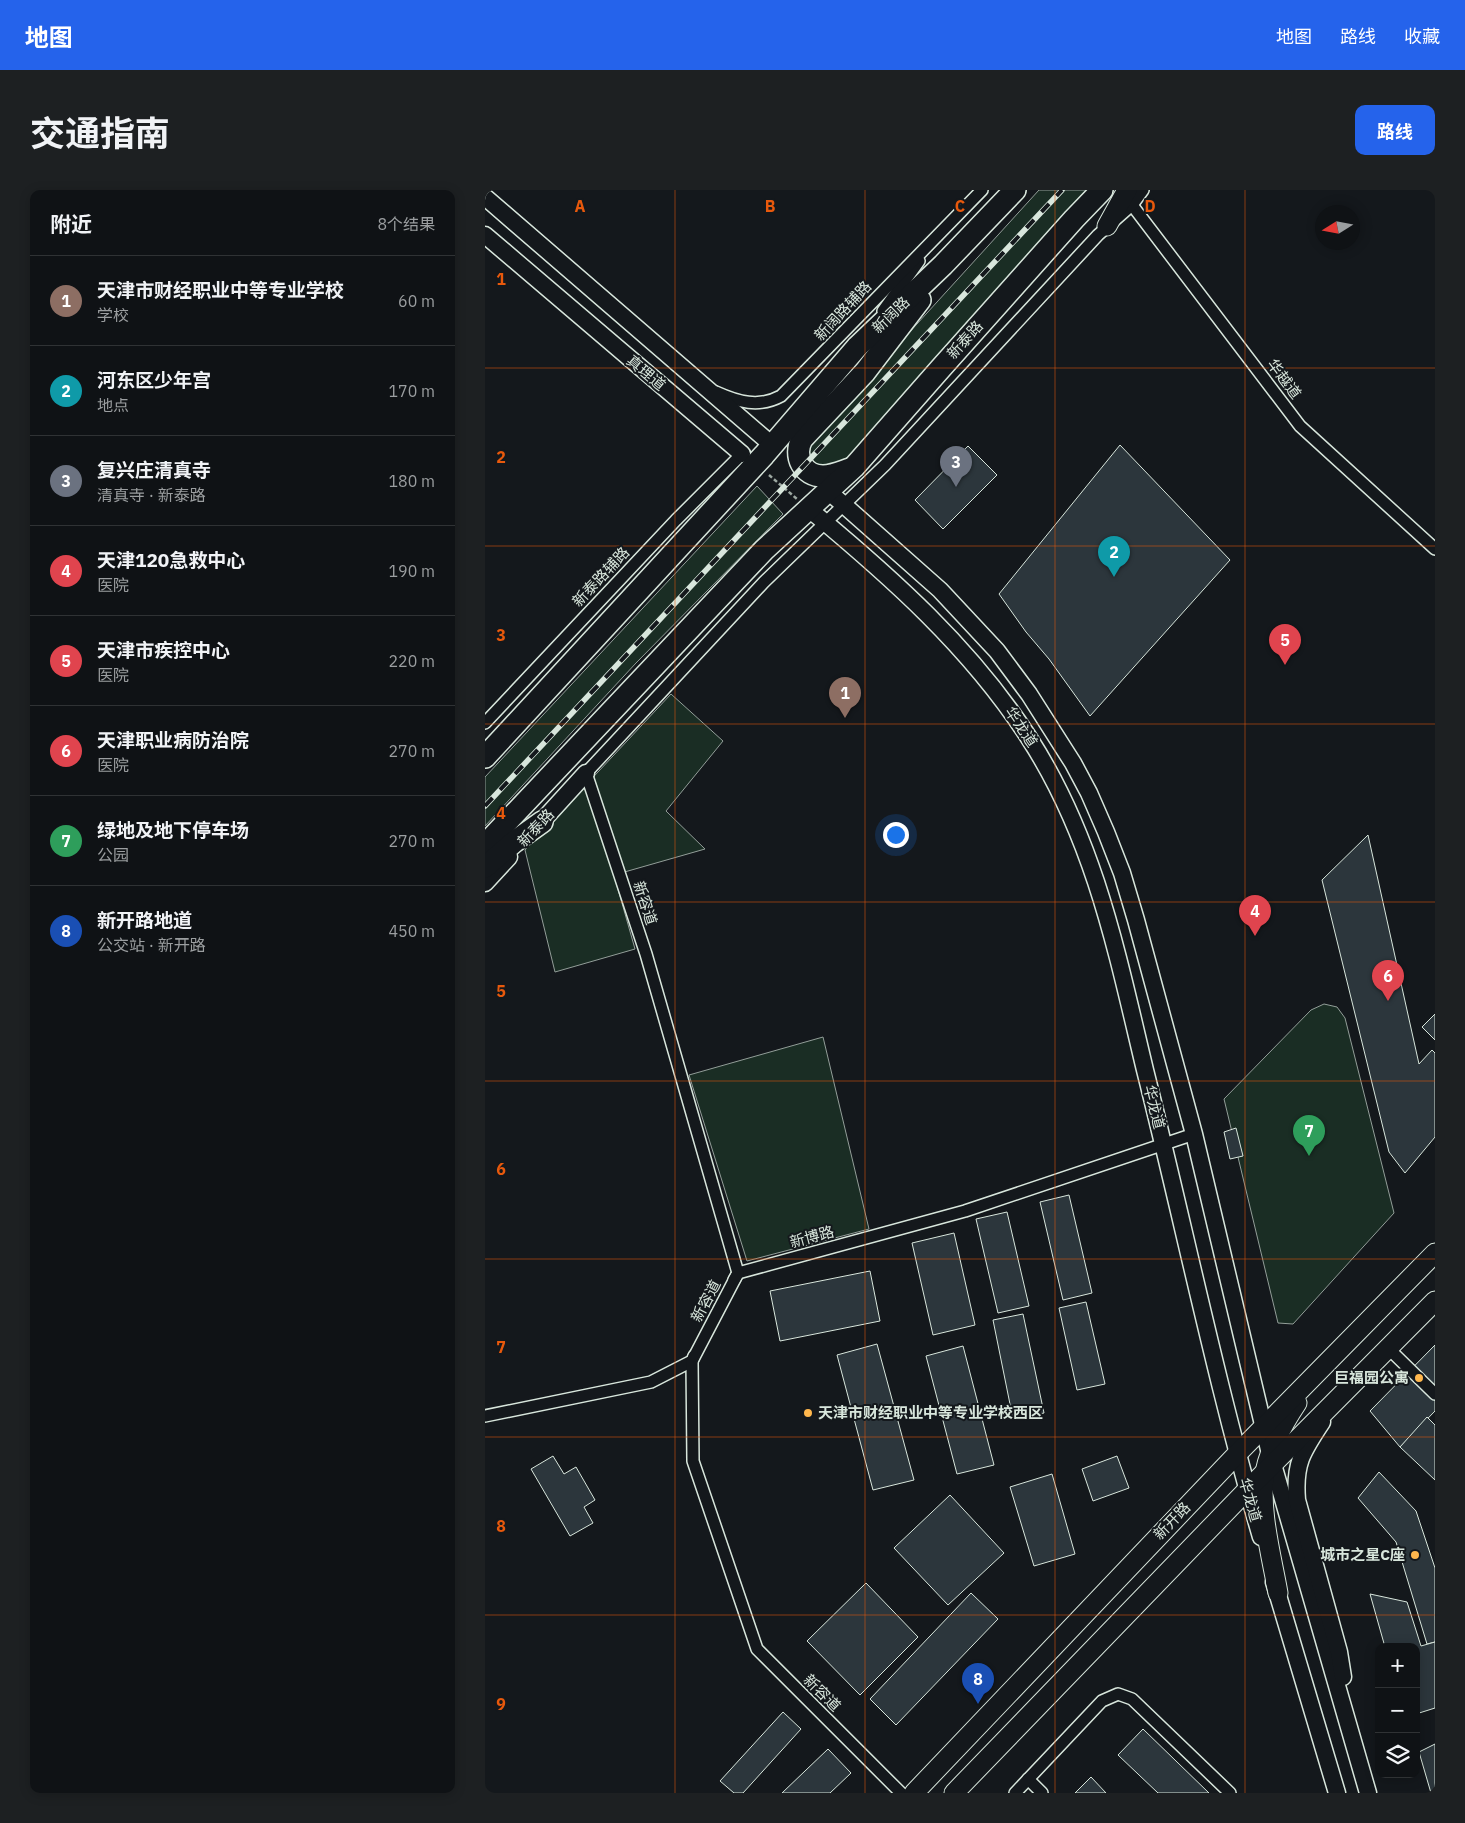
<!DOCTYPE html>
<html lang="zh">
<head>
<meta charset="utf-8">
<style>
  :root { --surface:#0f1215; --page:#1d2022; --text:#f1f3f6; --muted:#9b9ea0; --line:#2f3234; --accent:#2563eb }
  body { margin:0; font-family:"IBM Plex Sans","Noto Sans SC",sans-serif; background:var(--page); color:var(--text) }
  .controls { position:absolute; right:15px; bottom:15px; display:grid; overflow:hidden; border-radius:10px; box-shadow:0 2px 12px #0003 }
  .controls button { width:45px; height:45px; display:grid; place-items:center; padding:0; border:0; border-bottom:1px solid var(--line); background:var(--surface); color:var(--text); font:25px sans-serif }
  .compass { position:absolute; left:830px; top:15px; width:45px; height:45px; border-radius:50%; background:var(--surface); box-shadow:0 2px 12px #0003; rotate:259deg }
  .you { position:absolute; left:410px; top:644px; width:18px; height:18px; margin:-12px; border:4px solid #fff; border-radius:50%; background:#1a73e8; box-shadow:0 0 0 8px #1a73e833 }
  .badge { display:grid; place-items:center; width:32px; height:32px; border-radius:50%; background:var(--accent); color:#fff; font-size:16px; font-weight:700 }
  .pin { position:absolute; translate:-50% -41px; filter:drop-shadow(0 1px 2px #0008) }
  .pin::after { content:''; position:absolute; top:26px; width:18px; height:15px; background:inherit; clip-path:polygon(0 0,100% 0,50% 100%) }
  .list { margin:0; padding:0; list-style:none }
  h2 { display:flex; justify-content:space-between; align-items:center; height:65px; margin:0; padding:0 20px; font-size:21px }
  h2 small { font-size:16px; font-weight:400; color:var(--muted) }
  .list li { display:grid; grid-template-columns:32px 1fr auto; gap:15px; align-items:center; box-sizing:border-box; height:90px; padding:0 20px; border-top:1px solid var(--line) }
  .list b { display:block; font-size:19px; white-space:nowrap }
  .list p { margin:0; font-size:16px; white-space:nowrap; color:var(--muted) }
  .list em { font-size:16px; font-style:normal; color:var(--muted) }
  .icon { flex:none; width:28px; height:28px; fill:none; stroke:currentColor; stroke-width:2; stroke-linecap:round; stroke-linejoin:round }
  .map { position:relative; flex:none; width:950px; height:1603px; overflow:hidden; border-radius:10px }
  header { display:flex; align-items:center; gap:30px; box-sizing:border-box; height:70px; padding:0 25px; background:var(--accent); color:#fff }
  header strong { font-size:24px }
  nav { display:flex; gap:28px; margin-inline-start:auto; font-size:18px }
  .intro { display:flex; align-items:center; justify-content:space-between; box-sizing:border-box; height:120px; padding:0 30px }
  h1 { margin:0; font-size:35px }
  .button { padding:12px 22px; border-radius:10px; background:var(--accent); color:#fff; font-size:18px; font-weight:700 }
  main { display:flex; gap:30px; padding:0 30px }
  aside { flex:1; background:var(--surface); border-radius:10px; box-shadow:0 2px 12px #0003 }
  .map>svg:first-child { display:block }
  .green { fill:#1a2d24; stroke:#939e99 }
  .building { fill:#2c363c; stroke:#d8e6dc }
  .lines { fill:none; stroke-linecap:round; stroke-linejoin:round }
  .street-casing { stroke:#d8e6dc; stroke-width:14 }
  .secondary-casing { stroke:#d8e6dc; stroke-width:19 }
  .primary-casing { stroke:#d8e6dc; stroke-width:21 }
  .highway-casing { stroke:#d8e6dc; stroke-width:24 }
  .path { stroke:#9da8a2; stroke-width:2.5; stroke-dasharray:4 2.5; stroke-linecap:butt }
  .street { stroke:#14181c; stroke-width:11 }
  .secondary { stroke:#14181c; stroke-width:16 }
  .primary { stroke:#14181c; stroke-width:19 }
  .highway { stroke:#14181c; stroke-width:21 }
  .rail-casing { stroke:#d8e6dc; stroke-width:5.5 }
  .rail { stroke:#14181c; stroke-width:4; stroke-dasharray:11; stroke-linecap:butt }
  .grid { fill:none; stroke:#e8590c; stroke-width:1; stroke-opacity:0.55 }
  .poi-dot { fill:#ffb74d; stroke:#14181c; stroke-width:2 }
  .labels { text-anchor:middle; stroke-width:4; stroke-linejoin:round; paint-order:stroke }
  .street-label { font-size:15px; fill:#d8e6dc; stroke:#14181c }
  .poi-label { font-size:15px; font-weight:bold; fill:#d8e6dc; stroke:#14181c; text-anchor:end }
  .grid-label { font-size:16px; text-anchor:middle; font-weight:bold; fill:#e8590c; stroke:#14181c; stroke-width:4; stroke-linejoin:round; paint-order:stroke }
</style>
</head>
<body>
<header>
<strong>地图</strong>
<nav><a>地图</a><a>路线</a><a>收藏</a></nav>
</header>
<div class="intro"><h1>交通指南</h1><a class="button">路线</a></div>
<main>
<aside>
<h2>附近<small>8个结果</small></h2>
<ul class="list">
<li><span class="badge" style="background:#8d6e63">1</span><div><b>天津市财经职业中等专业学校</b><p>学校</p></div><em>60 m</em></li>
<li><span class="badge" style="background:#0f9aa8">2</span><div><b>河东区少年宫</b><p>地点</p></div><em>170 m</em></li>
<li><span class="badge" style="background:#6b7280">3</span><div><b>复兴庄清真寺</b><p>清真寺 · 新泰路</p></div><em>180 m</em></li>
<li><span class="badge" style="background:#e0444e">4</span><div><b>天津120急救中心</b><p>医院</p></div><em>190 m</em></li>
<li><span class="badge" style="background:#e0444e">5</span><div><b>天津市疾控中心</b><p>医院</p></div><em>220 m</em></li>
<li><span class="badge" style="background:#e0444e">6</span><div><b>天津职业病防治院</b><p>医院</p></div><em>270 m</em></li>
<li><span class="badge" style="background:#2e9e5b">7</span><div><b>绿地及地下停车场</b><p>公园</p></div><em>270 m</em></li>
<li><span class="badge" style="background:#1a4fb4">8</span><div><b>新开路地道</b><p>公交站 · 新开路</p></div><em>450 m</em></li>
</ul>
</aside>
<div class="map">
<svg width="950" height="1603" viewBox="0 0 950 1603">
  <rect width="100%" height="100%" fill="#14181c"/>
  <!-- green -->
  <g class="green">
    <polygon points="554,0 601,0 360,272 338,280 323,267 325,255 330,246"/>
    <polygon points="272,296 298,324 151,473 0,636 0,587"/>
    <polygon points="186,504 238,551 181,621 220,659 129,685 150,759 70,782 40,660"/>
    <polygon points="839,814 852,817 860,828 909,1023 808,1134 793,1133 739,909 826,820"/>
    <polygon points="338,847 384,1039 262,1071 204,885"/>
  </g>
  <!-- building -->
  <g class="building">
    <polygon points="635,255 745,370 605,526 564,469 541,442 514,404"/>
    <polygon points="483,256 512,285 458,339 430,310"/>
    <polygon points="883,645 934,874 947,860 950,863 950,947 920,983 904,962 837,690"/>
    <polygon points="950,824 950,850 937,837"/>
    <polygon points="751,938 758,966 745,969 739,942"/>
    <polygon points="584,1005 607,1103 578,1110 555,1012"/>
    <polygon points="522,1022 544,1116 513,1123 491,1029"/>
    <polygon points="469,1043 490,1135 448,1145 427,1053"/>
    <polygon points="385,1081 395,1131 295,1151 285,1101"/>
    <polygon points="601,1112 620,1194 592,1200 574,1118"/>
    <polygon points="538,1124 559,1223 528,1229 508,1130"/>
    <polygon points="392,1154 429,1290 388,1300 352,1165"/>
    <polygon points="950,1155 950,1221 915,1257 885,1221"/>
    <polygon points="478,1156 509,1275 472,1284 441,1166"/>
    <polygon points="942,1227 950,1235 950,1290 915,1257"/>
    <polygon points="68,1266 79,1284 91,1277 110,1310 99,1317 108,1333 85,1346 46,1279"/>
    <polygon points="632,1266 644,1298 608,1311 597,1279"/>
    <polygon points="894,1282 931,1321 950,1378 950,1452 942,1454 911,1352 873,1308"/>
    <polygon points="567,1284 590,1364 549,1376 525,1297"/>
    <polygon points="465,1305 519,1363 463,1415 409,1358"/>
    <polygon points="381,1393 433,1447 375,1505 322,1451"/>
    <polygon points="486,1403 513,1429 411,1535 385,1509"/>
    <polygon points="885,1404 922,1412 936,1456 950,1452 950,1518 931,1524 931,1457 900,1457"/>
    <polygon points="298,1522 316,1539 258,1603 249,1603 235,1591"/>
    <polygon points="658,1539 724,1603 673,1603 633,1565"/>
    <polygon points="950,1554 950,1603 946,1603 934,1562"/>
    <polygon points="343,1559 366,1583 345,1603 297,1603"/>
    <polygon points="606,1587 621,1603 590,1603"/>
  </g>
  <g class="lines">
    <defs>
      <g id="street">
        <polyline points="647,15 815,236 950,359"/>
        <polyline points="398,121 434,71"/>
        <path d="M231,202C253,212 274,218 296,206L497,0"/>
        <polyline points="0,533 191,330 257,264"/>
        <polyline points="249,1090 253,1083 480,1021 709,944"/>
        <polyline points="904,1159 950,1204"/>
        <polyline points="0,1226 166,1192 207,1171 209,1166"/>
        <polyline points="543,1589 557,1603"/>
        <polyline points="416,1603 272,1459 208,1271 207,1171 253,1083 161,764 101,583 279,392 400,275 613,45 647,15 658,0"/>
        <polyline points="530,1603 617,1511 633,1504 647,1509 745,1603"/>
      </g>
      <g id="secondary">
        <polyline points="0,7 286,254"/>
        <polyline points="0,45 257,264"/>
        <polyline points="342,300 455,400 512,461 544,504 588,573 604,603 621,642 637,683 651,730 709,944 785,1264 883,1603"/>
        <path d="M324,319C406,387 486,458 544,548C610,650 632,763 660,880C699,1035 731,1193 776,1347"/>
        <polyline points="49,640 101,583"/>
        <polyline points="0,693 24,667"/>
        <path d="M837,1232C817,1262 809,1274 812,1310L854,1462L858,1487"/>
        <polyline points="789,1392 852,1603"/>
      </g>
      <g id="primary">
        <polyline points="622,36 642,0"/>
        <path d="M793,1403C787,1368 773,1317 780,1282C785,1257 798,1234 812,1213"/>
        <polyline points="429,1603 753,1263 950,1063"/>
        <polyline points="469,1603 762,1300 950,1111"/>
      </g>
      <g id="highway">
        <path d="M365,279C356,282 347,286 338,286C318,286 308,266 317,249L380,182L435,110"/>
        <polyline points="0,567 279,265 372,157 458,75 530,0"/>
        <polyline points="0,655 279,360 369,277 456,178 589,29 617,0"/>
        <polyline points="0,677 29,652 57,632"/>
      </g>
    </defs>
    <!-- street casing -->
    <use href="#street" class="street-casing"/>
    <!-- secondary casing -->
    <use href="#secondary" class="secondary-casing"/>
    <!-- primary casing -->
    <use href="#primary" class="primary-casing"/>
    <!-- highway casing -->
    <use href="#highway" class="highway-casing"/>
    <!-- path -->
    <polyline class="path" points="284,285 312,309"/>
    <!-- street -->
    <use href="#street" class="street"/>
    <!-- secondary -->
    <use href="#secondary" class="secondary"/>
    <!-- primary -->
    <use href="#primary" class="primary"/>
    <!-- highway -->
    <use href="#highway" class="highway"/>
    <defs>
      <polyline id="rail" points="0,616 577,0"/>
    </defs>
    <!-- rail casing -->
    <use href="#rail" class="rail-casing"/>
    <!-- rail -->
    <use href="#rail" class="rail"/>
  </g>
  <!-- grid -->
  <path class="grid" d="M190,0V1603M380,0V1603M570,0V1603M760,0V1603M0,178H950M0,356H950M0,534H950M0,712H950M0,891H950M0,1069H950M0,1247H950M0,1425H950"/>
  <!-- markers -->
  <g class="poi-dot">
    <circle cx="934" cy="1188" r="5"/>
    <circle cx="323" cy="1223" r="5"/>
    <circle cx="930" cy="1365" r="5"/>
  </g>
  <g class="labels">
    <!-- street labels -->
    <g class="street-label">
      <text transform="translate(358 121) rotate(-47)" y="5">新阔路辅路</text>
      <text transform="translate(406 125) rotate(-44)" y="5">新阔路</text>
      <text transform="translate(480 150) rotate(-48)" y="5">新泰路</text>
      <text transform="translate(161 183) rotate(40)" y="5">真理道</text>
      <text transform="translate(799 189) rotate(53)" y="5">华越道</text>
      <text transform="translate(116 387) rotate(-47)" y="5">新泰路辅路</text>
      <text transform="translate(536 537) rotate(56)" y="5">华龙道</text>
      <text transform="translate(51 638) rotate(-47)" y="5">新泰路</text>
      <text transform="translate(160 713) rotate(72)" y="5">新容道</text>
      <text transform="translate(669 917) rotate(76)" y="5">华龙道</text>
      <text transform="translate(327 1047) rotate(-15)" y="5">新博路</text>
      <text transform="translate(221 1111) rotate(-62)" y="5">新容道</text>
      <text transform="translate(765 1310) rotate(74)" y="5">华龙道</text>
      <text transform="translate(687 1331) rotate(-46)" y="5">新开路</text>
      <text transform="translate(337 1503) rotate(45)" y="5">新容道</text>
    </g>
    <!-- poi labels -->
    <g class="poi-label">
      <text x="924" y="1193">巨福园公寓</text>
      <text x="333" y="1228" text-anchor="start">天津市财经职业中等专业学校西区</text>
      <text x="920" y="1370">城市之星C座</text>
    </g>
  </g>
  <g class="grid-label">
    <text x="95" y="22">A</text>
    <text x="285" y="22">B</text>
    <text x="475" y="22">C</text>
    <text x="665" y="22">D</text>
    <text x="16" y="95">1</text>
    <text x="16" y="273">2</text>
    <text x="16" y="451">3</text>
    <text x="16" y="629">4</text>
    <text x="16" y="807">5</text>
    <text x="16" y="985">6</text>
    <text x="16" y="1163">7</text>
    <text x="16" y="1342">8</text>
    <text x="16" y="1520">9</text>
  </g>
</svg>
<div class="controls">
<button>+</button>
<button>−</button>
<button><svg class="icon" aria-label="layers" viewBox="0 0 24 24"><path d="M12 4l9 5-9 5-9-5zM3 14l9 5 9-5"/></svg></button>
</div>
<svg class="compass" viewBox="-18 -18 36 36"><path d="M0-13l5 13h-10z" fill="#e53935"/><path d="M0 13l5-13h-10z" fill="#9b9ea0"/></svg>
<div class="you"></div>
<div class="pin badge" style="left:360px;top:528px;background:#8d6e63">1</div>
<div class="pin badge" style="left:629px;top:387px;background:#0f9aa8">2</div>
<div class="pin badge" style="left:471px;top:297px;background:#6b7280">3</div>
<div class="pin badge" style="left:770px;top:746px;background:#e0444e">4</div>
<div class="pin badge" style="left:800px;top:475px;background:#e0444e">5</div>
<div class="pin badge" style="left:903px;top:811px;background:#e0444e">6</div>
<div class="pin badge" style="left:824px;top:966px;background:#2e9e5b">7</div>
<div class="pin badge" style="left:493px;top:1514px;background:#1a4fb4">8</div>
</div>
</main>
</body>
</html>
